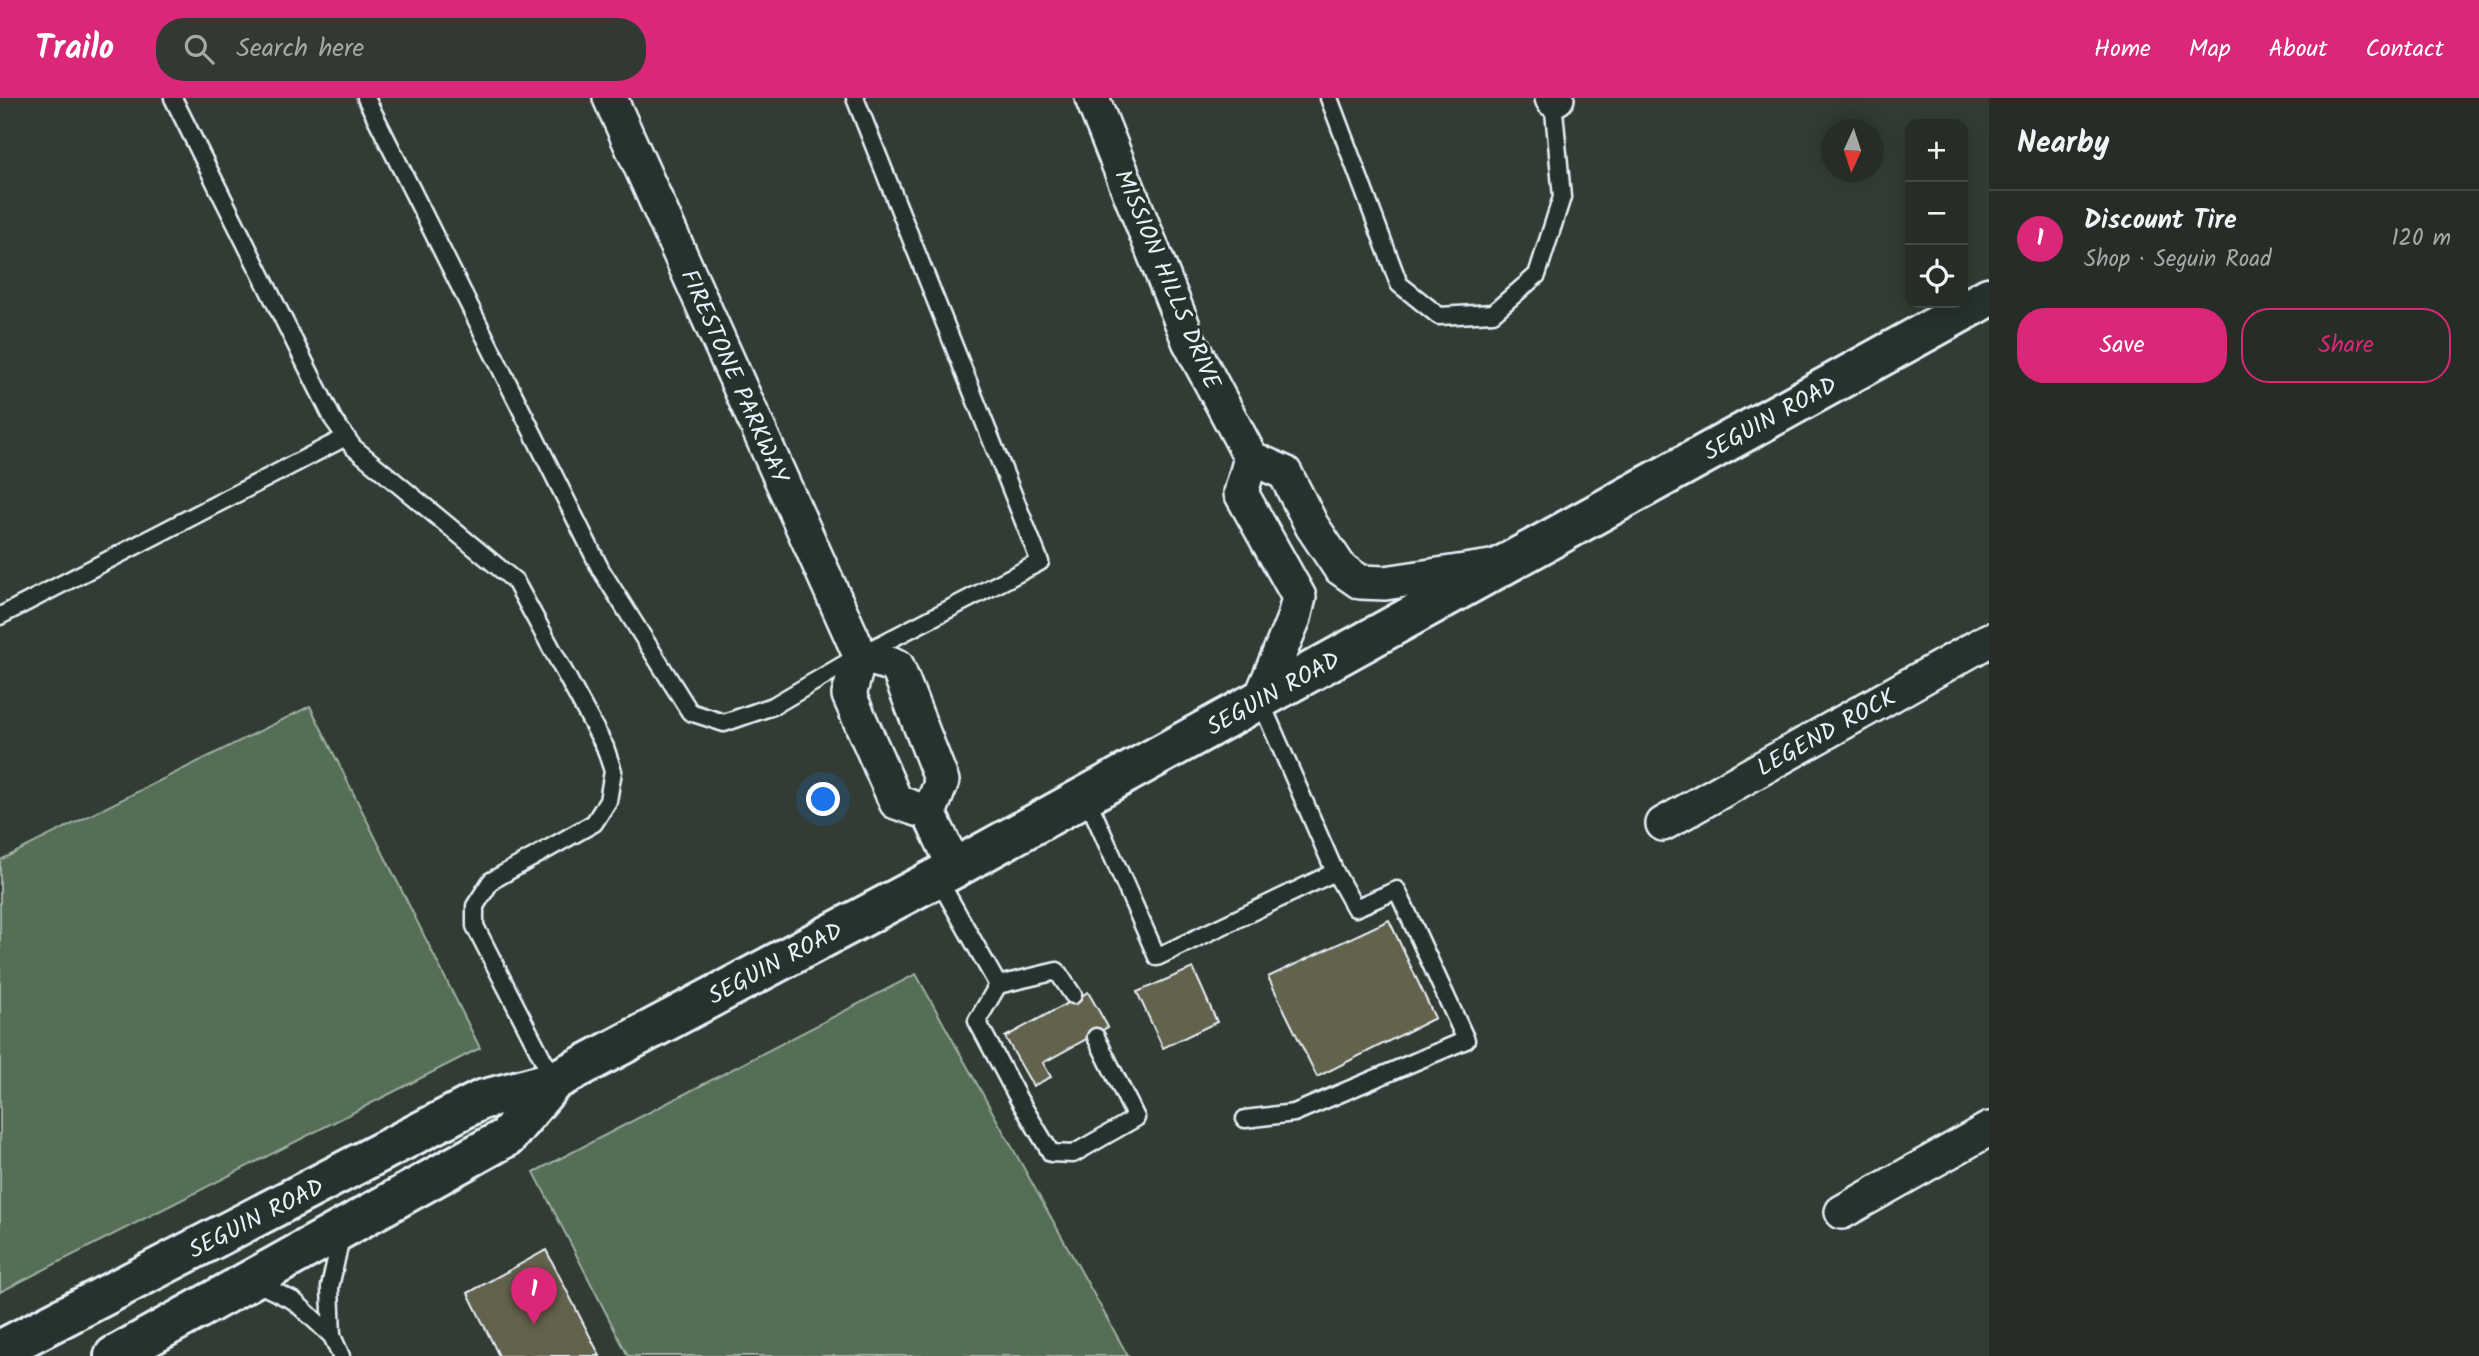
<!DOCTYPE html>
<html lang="en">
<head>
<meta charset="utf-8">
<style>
  :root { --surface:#262d27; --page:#323933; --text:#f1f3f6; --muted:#a4a8a7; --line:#424944; --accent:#db2777 }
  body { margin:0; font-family:Kalam,sans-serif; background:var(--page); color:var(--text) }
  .controls { position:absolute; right:21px; top:21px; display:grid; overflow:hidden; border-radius:14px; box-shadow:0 4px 18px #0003 }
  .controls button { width:63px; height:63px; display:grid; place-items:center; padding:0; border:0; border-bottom:2px solid var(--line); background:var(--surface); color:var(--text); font:35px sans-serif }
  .compass { position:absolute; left:1821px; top:21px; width:63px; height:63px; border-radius:50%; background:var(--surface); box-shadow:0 4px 18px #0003; rotate:183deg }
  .you { position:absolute; left:824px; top:702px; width:24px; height:24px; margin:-18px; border:5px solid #fff; border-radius:50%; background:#1a73e8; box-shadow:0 0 0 10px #1a73e833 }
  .badge { display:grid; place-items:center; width:46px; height:46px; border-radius:50%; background:var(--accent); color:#fff; font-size:23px; font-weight:700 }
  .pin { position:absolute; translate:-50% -58px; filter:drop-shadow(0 2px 4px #0008) }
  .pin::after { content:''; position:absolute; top:37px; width:24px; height:21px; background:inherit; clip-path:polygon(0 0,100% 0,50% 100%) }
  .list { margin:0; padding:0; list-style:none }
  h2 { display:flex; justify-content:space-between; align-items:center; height:91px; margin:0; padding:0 28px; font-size:30px }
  h2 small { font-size:23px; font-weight:400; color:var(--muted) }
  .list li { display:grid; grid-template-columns:46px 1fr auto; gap:21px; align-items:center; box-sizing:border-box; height:98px; padding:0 28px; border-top:2px solid var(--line) }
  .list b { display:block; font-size:26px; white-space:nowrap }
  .list p { margin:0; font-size:23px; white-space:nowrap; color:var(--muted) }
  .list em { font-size:23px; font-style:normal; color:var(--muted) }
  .actions { display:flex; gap:14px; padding:21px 28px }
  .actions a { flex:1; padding:16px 0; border:2px solid var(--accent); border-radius:28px; text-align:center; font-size:24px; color:var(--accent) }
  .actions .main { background:var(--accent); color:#fff }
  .icon { flex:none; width:38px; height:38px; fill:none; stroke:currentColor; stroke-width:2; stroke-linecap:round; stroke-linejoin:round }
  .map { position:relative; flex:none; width:1989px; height:1258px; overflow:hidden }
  header { display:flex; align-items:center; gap:42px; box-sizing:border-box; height:98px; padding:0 35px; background:var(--accent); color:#fff }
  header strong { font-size:33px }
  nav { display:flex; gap:38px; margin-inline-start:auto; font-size:24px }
  .search { width:490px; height:63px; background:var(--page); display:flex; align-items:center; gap:18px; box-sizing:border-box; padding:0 24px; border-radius:28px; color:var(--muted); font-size:26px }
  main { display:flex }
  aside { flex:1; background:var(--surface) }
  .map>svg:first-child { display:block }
  .green { fill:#546e54; stroke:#9eb0a6; stroke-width:2 }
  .building { fill:#63624e; stroke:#e8f1f8; stroke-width:2 }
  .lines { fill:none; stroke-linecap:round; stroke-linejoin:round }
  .service-casing { stroke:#e8f1f8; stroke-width:21 }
  .minor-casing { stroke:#e8f1f8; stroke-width:38 }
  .primary-casing { stroke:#e8f1f8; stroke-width:44 }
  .service { stroke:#26332d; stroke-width:16 }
  .minor { stroke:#26332d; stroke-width:33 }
  .primary { stroke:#26332d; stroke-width:38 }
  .labels { text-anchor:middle; stroke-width:6; stroke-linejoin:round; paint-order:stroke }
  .street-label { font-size:24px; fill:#e8f1f8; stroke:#26332d }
</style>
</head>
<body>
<header>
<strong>Trailo</strong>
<div class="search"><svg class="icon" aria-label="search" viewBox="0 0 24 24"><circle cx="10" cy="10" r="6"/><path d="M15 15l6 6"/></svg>Search here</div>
<nav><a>Home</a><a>Map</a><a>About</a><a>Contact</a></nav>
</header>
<main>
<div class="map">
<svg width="1989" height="1258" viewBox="0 0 1989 1258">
  <rect width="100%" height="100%" fill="#323c34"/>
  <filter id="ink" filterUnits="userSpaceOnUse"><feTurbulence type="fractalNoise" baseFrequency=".0143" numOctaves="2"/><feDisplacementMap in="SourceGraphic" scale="14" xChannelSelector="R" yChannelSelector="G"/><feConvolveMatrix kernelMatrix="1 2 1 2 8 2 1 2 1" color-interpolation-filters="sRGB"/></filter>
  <g filter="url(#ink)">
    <!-- green -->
    <g class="green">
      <polygon points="310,608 480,950 0,1194 0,762"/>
      <polygon points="916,876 1128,1258 628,1258 534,1074"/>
    </g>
    <!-- building -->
    <g class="building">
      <polygon points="1389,822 1435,920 1317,979 1268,879"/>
      <polygon points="1193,870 1217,924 1163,950 1137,894"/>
      <polygon points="1088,894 1108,929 1043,965 1051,979 1033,988 1005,939"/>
      <polygon points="546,1152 600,1258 499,1258 468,1195"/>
    </g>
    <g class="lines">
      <defs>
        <g id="service">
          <polyline points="173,0 333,321 353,349 515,483 605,649 613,673 608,703 594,725 491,783 475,808 475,828 554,983"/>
          <polyline points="366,0 601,472 690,614 724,625 773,608 860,557 1040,464 855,0"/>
          <polyline points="1329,0 1399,186 1439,218 1493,215 1537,177 1562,99 1553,2"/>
          <polyline points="0,518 346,339"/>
          <polyline points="1086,698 1157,859 1335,774"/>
          <polyline points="937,779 998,887 977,923 1018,1000 1051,1055 1073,1056 1136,1020 1096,939"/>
          <polyline points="998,887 1057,873 1073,897"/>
          <polyline points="1245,1021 1294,1015 1466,942 1397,792 1355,810 1335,774 1260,602"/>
          <polyline points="255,1184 294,1203 332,1238"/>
          <polyline points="341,1258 332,1238 330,1189 342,1134"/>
        </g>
        <g id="minor">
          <polyline points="610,0 860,557 849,597 896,704 929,715 955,770"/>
          <polyline points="1092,0 1189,243 1251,360 1285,375 1312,428 1340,470 1360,484 1385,485 1491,469"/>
          <polyline points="1552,0 1553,2 1557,0"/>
          <polyline points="1251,360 1241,395 1299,499 1294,520 1260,602"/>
          <polyline points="860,557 897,568 942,683 929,715"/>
          <polyline points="1663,726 1989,542"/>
          <polyline points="1842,1114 1989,1031"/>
        </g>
        <g id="primary">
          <polyline points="0,1252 481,1002 554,983 955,770 1989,199"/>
          <polyline points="114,1258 507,1039 554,983"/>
        </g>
      </defs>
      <!-- service casing -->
      <use href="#service" class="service-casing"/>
      <!-- minor casing -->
      <use href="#minor" class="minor-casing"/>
      <!-- primary casing -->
      <use href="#primary" class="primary-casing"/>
      <!-- service -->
      <use href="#service" class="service"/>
      <!-- minor -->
      <use href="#minor" class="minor"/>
      <!-- primary -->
      <use href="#primary" class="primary"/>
    </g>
  </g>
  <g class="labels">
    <!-- street labels -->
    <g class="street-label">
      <text transform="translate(1168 181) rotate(67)" y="8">MISSION HILLS DRIVE</text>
      <text transform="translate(735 278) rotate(66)" y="8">FIRESTONE PARKWAY</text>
      <text transform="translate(1770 320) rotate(-29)" y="8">SEGUIN ROAD</text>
      <text transform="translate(1273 595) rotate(-29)" y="8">SEGUIN ROAD</text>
      <text transform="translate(1826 634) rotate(-29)" y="8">LEGEND ROCK</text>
      <text transform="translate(775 865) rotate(-28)" y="8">SEGUIN ROAD</text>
      <text transform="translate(256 1120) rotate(-27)" y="8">SEGUIN ROAD</text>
    </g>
  </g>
</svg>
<div class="controls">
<button>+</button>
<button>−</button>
<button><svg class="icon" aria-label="locate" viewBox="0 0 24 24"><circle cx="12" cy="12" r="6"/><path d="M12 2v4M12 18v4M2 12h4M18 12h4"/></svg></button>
</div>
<svg class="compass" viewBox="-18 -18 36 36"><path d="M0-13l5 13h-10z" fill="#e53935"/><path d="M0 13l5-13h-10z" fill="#a4a8a7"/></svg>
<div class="you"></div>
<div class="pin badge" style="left:534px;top:1227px">1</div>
</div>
<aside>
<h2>Nearby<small></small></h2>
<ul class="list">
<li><span class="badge">1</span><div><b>Discount Tire</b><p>Shop · Seguin Road</p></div><em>120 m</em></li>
</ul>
<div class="actions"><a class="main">Save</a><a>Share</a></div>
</aside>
</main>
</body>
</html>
